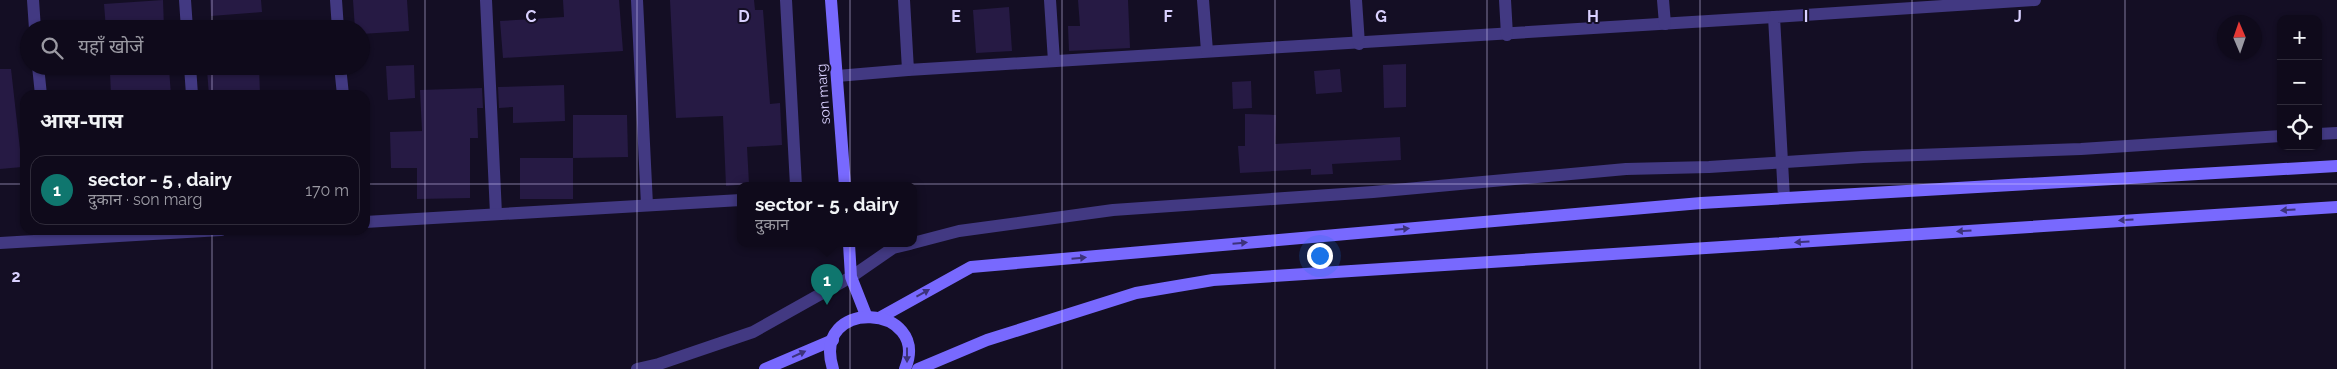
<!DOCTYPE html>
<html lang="hi">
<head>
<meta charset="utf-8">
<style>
  :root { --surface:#0f0a1b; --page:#181324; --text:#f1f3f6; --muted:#9b9aa3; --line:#2f2b3a; --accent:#0f766e }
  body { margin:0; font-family:Raleway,"Noto Sans Devanagari",sans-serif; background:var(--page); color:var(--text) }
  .controls { position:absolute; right:15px; top:15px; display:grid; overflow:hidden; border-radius:10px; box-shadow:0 1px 4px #0004 }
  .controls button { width:45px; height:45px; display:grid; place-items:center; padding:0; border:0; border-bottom:1px solid var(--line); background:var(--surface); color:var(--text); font:25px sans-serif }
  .compass { position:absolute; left:2217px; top:15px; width:45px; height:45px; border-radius:50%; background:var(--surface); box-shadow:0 1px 4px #0004; rotate:358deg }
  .you { position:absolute; left:1319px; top:255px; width:18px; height:18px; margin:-12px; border:4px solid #fff; border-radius:50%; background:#1a73e8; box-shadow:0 0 0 8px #1a73e833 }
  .badge { display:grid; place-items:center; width:32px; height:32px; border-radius:50%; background:var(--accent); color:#fff; font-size:16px; font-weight:700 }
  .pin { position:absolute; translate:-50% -41px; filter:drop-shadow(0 1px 2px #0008) }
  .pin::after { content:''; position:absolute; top:26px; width:18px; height:15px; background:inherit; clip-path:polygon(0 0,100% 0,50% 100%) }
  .popup { position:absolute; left:737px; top:182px; width:180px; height:65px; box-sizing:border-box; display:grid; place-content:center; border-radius:10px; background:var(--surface); filter:drop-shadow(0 1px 4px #0005); font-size:16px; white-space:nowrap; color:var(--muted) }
  .popup b { font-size:19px; color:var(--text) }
  .popup::after { content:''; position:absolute; left:50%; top:100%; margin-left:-10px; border:10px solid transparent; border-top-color:var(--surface) }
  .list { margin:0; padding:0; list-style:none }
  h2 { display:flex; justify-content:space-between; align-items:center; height:65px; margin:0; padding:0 20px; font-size:21px }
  h2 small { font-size:16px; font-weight:400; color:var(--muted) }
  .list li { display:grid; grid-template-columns:32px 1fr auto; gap:15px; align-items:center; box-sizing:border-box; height:70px; margin:0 10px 10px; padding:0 10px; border:1px solid var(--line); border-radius:15px }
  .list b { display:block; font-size:19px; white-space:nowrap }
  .list p { margin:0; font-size:16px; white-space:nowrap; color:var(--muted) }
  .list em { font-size:16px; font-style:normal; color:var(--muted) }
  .icon { flex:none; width:28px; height:28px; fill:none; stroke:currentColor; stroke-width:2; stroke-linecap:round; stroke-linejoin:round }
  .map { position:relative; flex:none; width:2337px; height:369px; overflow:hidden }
  .search { position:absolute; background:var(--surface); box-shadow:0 1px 4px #0004; left:20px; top:20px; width:350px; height:55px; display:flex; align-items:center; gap:12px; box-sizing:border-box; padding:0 18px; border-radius:28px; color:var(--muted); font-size:19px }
  .panel { position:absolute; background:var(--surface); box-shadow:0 1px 4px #0004; left:20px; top:90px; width:350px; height:145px; border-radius:15px }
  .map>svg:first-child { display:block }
  .building { fill:#261a44 }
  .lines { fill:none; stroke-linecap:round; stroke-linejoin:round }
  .street { stroke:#423982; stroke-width:12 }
  .secondary { stroke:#7869fe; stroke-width:12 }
  .oneway { fill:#3c327b }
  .grid { fill:none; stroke:#dad1ff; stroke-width:1; stroke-opacity:0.55 }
  .labels { text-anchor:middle; stroke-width:4; stroke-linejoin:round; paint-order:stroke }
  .street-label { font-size:14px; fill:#dad1ff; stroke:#140e24 }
  .grid-label { font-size:16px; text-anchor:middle; font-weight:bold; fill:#dad1ff; stroke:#140e24; stroke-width:4; stroke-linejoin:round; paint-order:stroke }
</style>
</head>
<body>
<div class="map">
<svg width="2337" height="369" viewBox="0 0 2337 369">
  <rect width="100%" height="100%" fill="#140e24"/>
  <!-- building -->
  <g class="building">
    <polygon points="163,0 164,29 106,29 104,4"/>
    <polygon points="210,0 261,0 262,12 211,16"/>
    <polygon points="353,0 407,0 409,31 361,34 361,29 355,29"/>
    <polygon points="563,0 619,0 623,51 503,58 500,21 564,17"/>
    <polygon points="670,0 754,0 755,10 763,10 770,104 780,103 782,145 747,147 749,184 726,186 723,116 676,118"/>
    <polygon points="1078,0 1128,0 1130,48 1069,51 1068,26 1080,26"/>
    <polygon points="1009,7 1012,51 976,53 973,10"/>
    <polygon points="1406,64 1406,107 1384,108 1383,65"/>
    <polygon points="414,65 415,98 388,100 386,66"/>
    <polygon points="259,67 260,95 209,95 207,70"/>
    <polygon points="0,69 11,69 22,167 0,169"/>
    <polygon points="169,69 171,95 111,95 110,72"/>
    <polygon points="1340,69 1342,92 1316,94 1314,71"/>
    <polygon points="1251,81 1252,108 1233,109 1232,82"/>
    <polygon points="564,85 565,121 513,123 513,107 499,108 498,87"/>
    <polygon points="482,88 483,108 477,108 478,138 470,138 470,198 417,199 417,168 391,168 390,132 422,131 420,90"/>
    <polygon points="1245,114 1276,115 1275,144 1400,137 1401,160 1332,164 1333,174 1311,175 1311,169 1240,173 1238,146 1245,146"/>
    <polygon points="573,115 627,115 628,157 573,158"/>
    <rect x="520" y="158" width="53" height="41"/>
  </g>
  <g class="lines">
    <!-- street -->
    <g class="street">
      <polyline points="33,0 35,29"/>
      <polyline points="185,0 187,29"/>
      <polyline points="336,0 338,29"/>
      <polyline points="486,0 496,214"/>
      <polyline points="637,0 647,205"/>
      <polyline points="786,0 796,186"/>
      <polyline points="904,0 908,70 1774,17"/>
      <polyline points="1050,0 1054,61"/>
      <polyline points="1203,0 1207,51"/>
      <polyline points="1356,0 1359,44"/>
      <polyline points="1505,0 1507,35"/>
      <polyline points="1663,0 1665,24"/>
      <polyline points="38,66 41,95"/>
      <polyline points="190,66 192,95"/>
      <polyline points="340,66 343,95"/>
      <polyline points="837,76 908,70"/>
      <polyline points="2318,134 2337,133"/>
      <polyline points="1784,198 1774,17 2035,0"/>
      <polyline points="365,222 741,200"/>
      <polyline points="0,243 221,230"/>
      <polyline points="913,243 959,231 1113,210 1373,192 1626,169 1709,167 1863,157 2081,149 2281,136"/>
      <polyline points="637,369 659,364 753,332 851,277 893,248 910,244"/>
    </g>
    <!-- secondary -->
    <g class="secondary">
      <polyline points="831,0 845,186"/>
      <polyline points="849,244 851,277 866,315"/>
      <polyline points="881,317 971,267 1701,203 2337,166"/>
      <polyline points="765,369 833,340"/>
      <path d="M833,369C810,296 932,304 905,369"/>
      <polyline points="918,369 987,340 1136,293 1213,280 2337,207"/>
    </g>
  </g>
  <!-- one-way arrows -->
  <defs><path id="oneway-solid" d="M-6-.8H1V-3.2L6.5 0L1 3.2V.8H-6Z" transform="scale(1.25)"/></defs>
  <g class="oneway">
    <use href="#oneway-solid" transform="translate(2288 210) rotate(176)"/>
    <use href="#oneway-solid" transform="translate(2126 220) rotate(176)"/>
    <use href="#oneway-solid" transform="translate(1402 229) rotate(-5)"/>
    <use href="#oneway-solid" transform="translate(1964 231) rotate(176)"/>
    <use href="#oneway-solid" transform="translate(1802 242) rotate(176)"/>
    <use href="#oneway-solid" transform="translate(1240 243) rotate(-5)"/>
    <use href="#oneway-solid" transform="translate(1079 258) rotate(-5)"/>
    <use href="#oneway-solid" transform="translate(923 293) rotate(-29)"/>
    <use href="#oneway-solid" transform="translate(799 354) rotate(-24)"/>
    <use href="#oneway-solid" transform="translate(907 355) rotate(90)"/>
  </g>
  <!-- grid -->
  <path class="grid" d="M212,0V29M425,0V369M637,0V369M850,0V369M1062,0V369M1275,0V369M1487,0V369M1700,0V369M1912,0V369M2125,0V369M212,66V95M0,184H25M365,184H2337M212,230V369"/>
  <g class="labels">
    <!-- street labels -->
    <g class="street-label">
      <text transform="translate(823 94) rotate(-94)" y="5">son marg</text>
    </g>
  </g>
  <g class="grid-label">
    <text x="531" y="22">C</text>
    <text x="744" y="22">D</text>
    <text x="956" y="22">E</text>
    <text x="1168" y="22">F</text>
    <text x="1381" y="22">G</text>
    <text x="1593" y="22">H</text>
    <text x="1806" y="22">I</text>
    <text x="2018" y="22">J</text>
    <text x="16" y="282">2</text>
  </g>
</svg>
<div class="controls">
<button>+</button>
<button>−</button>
<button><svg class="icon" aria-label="locate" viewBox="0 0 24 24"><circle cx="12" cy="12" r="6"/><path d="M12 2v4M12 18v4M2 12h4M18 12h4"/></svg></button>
</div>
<svg class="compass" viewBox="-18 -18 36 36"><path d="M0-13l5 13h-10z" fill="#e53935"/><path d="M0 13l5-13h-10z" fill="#9b9aa3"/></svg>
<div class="you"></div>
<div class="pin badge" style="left:827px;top:305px">1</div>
<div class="popup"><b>sector - 5 , dairy</b>दुकान</div>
<div class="search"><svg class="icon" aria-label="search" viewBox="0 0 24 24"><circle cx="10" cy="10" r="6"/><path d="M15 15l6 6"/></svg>यहाँ खोजें</div>
<section class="panel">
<h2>आस-पास<small></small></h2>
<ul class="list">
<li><span class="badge">1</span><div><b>sector - 5 , dairy</b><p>दुकान · son marg</p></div><em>170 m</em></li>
</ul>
</section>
</div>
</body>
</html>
